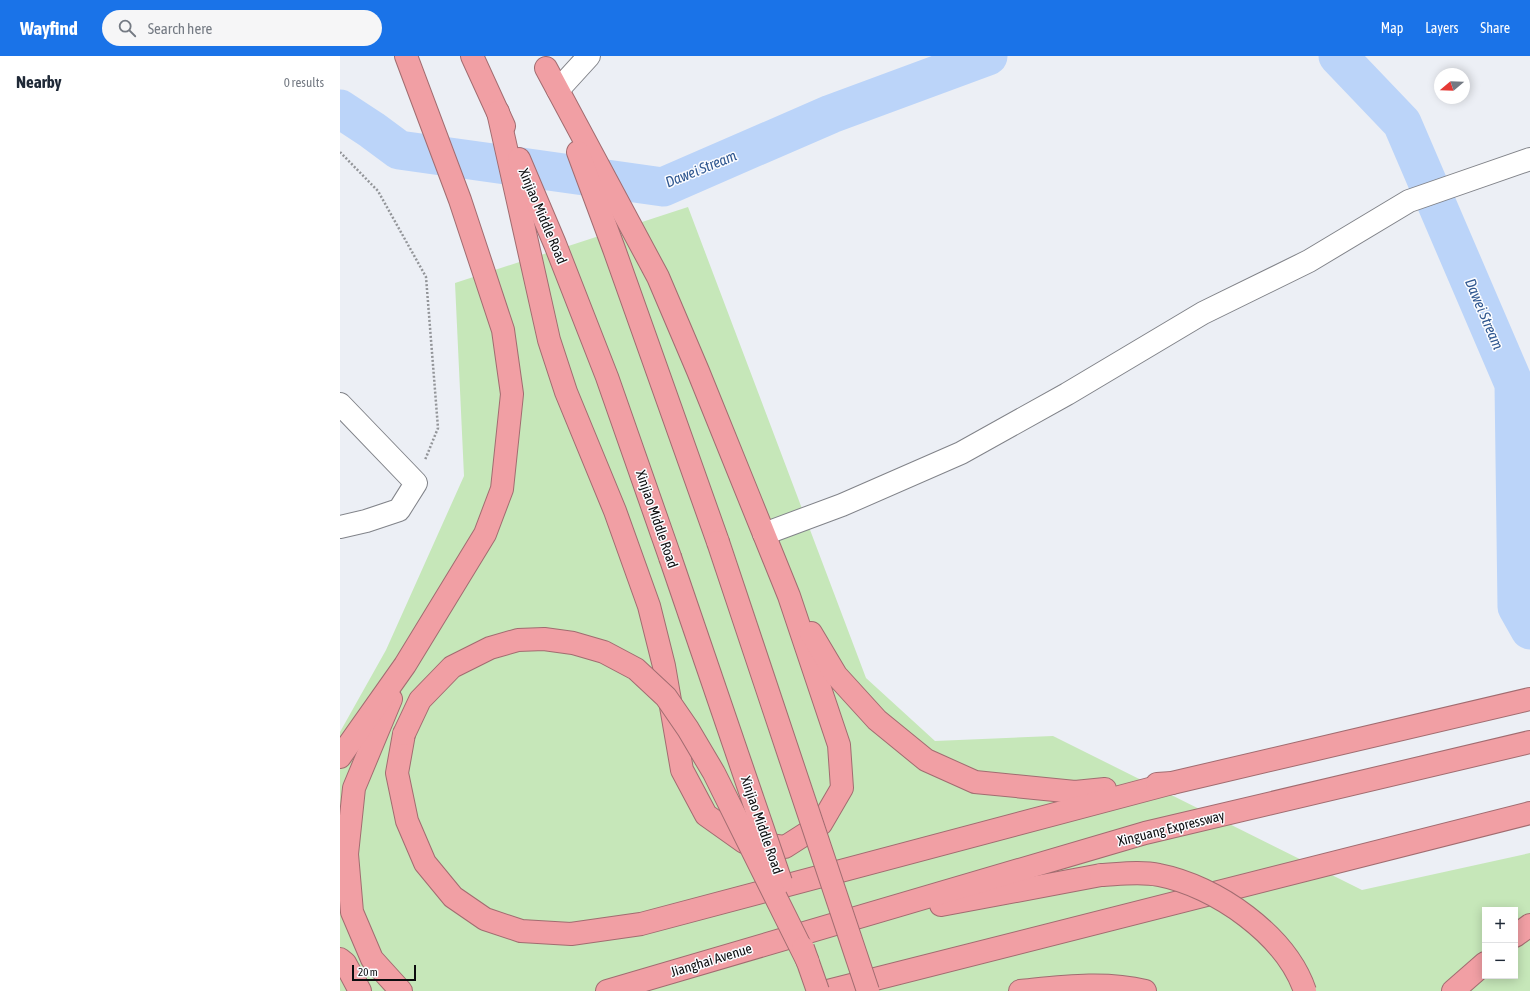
<!DOCTYPE html>
<html lang="en">
<head>
<meta charset="utf-8">
<style>
  :root { --surface:#fff; --page:#f6f6f7; --text:#1f2937; --muted:#747a83; --line:#e0e1e3; --accent:#1a73e8 }
  body { margin:0; font-family:"Asap Condensed",sans-serif; background:var(--page); color:var(--text) }
  .controls { position:absolute; right:12px; bottom:12px; display:grid; overflow:hidden; border-radius:0px; box-shadow:0 2px 10px #0003 }
  .controls button { width:36px; height:36px; display:grid; place-items:center; padding:0; border:0; border-bottom:1px solid var(--line); background:var(--surface); color:var(--text); font:20px sans-serif }
  .compass { position:absolute; left:1094px; top:12px; width:36px; height:36px; border-radius:50%; background:var(--surface); box-shadow:0 2px 10px #0003; rotate:251deg }
  .scale { position:absolute; left:12px; bottom:10px; width:64px; box-sizing:border-box; padding-left:4px; border:2px solid #0c0d0f; border-top:0; font-size:11px; line-height:14px; white-space:nowrap; color:#0c0d0f; -webkit-text-stroke:3px #fbfcff; paint-order:stroke }
  .list { margin:0; padding:0; list-style:none }
  h2 { display:flex; justify-content:space-between; align-items:center; height:52px; margin:0; padding:0 16px; font-size:17px }
  h2 small { font-size:13px; font-weight:400; color:var(--muted) }
  .icon { flex:none; width:22px; height:22px; fill:none; stroke:currentColor; stroke-width:2; stroke-linecap:round; stroke-linejoin:round }
  .map { position:relative; flex:none; width:1190px; height:935px; overflow:hidden }
  header { display:flex; align-items:center; gap:24px; box-sizing:border-box; height:56px; padding:0 20px; background:var(--accent); color:#fff }
  header strong { font-size:19px }
  nav { display:flex; gap:22px; margin-inline-start:auto; font-size:14px }
  .search { width:280px; height:36px; background:var(--page); display:flex; align-items:center; gap:10px; box-sizing:border-box; padding:0 14px; border-radius:22px; color:var(--muted); font-size:15px }
  main { display:flex }
  aside { flex:1; background:var(--surface) }
  .map>svg:first-child { display:block }
  .green { fill:#c6e7b9; fill-rule:evenodd }
  .lines { fill:none; stroke-linecap:round; stroke-linejoin:round }
  .river { stroke:#bbd4f9; stroke-width:39 }
  .minor-casing { stroke:#818389; stroke-width:24 }
  .highway-casing { stroke:#a16c70; stroke-width:24 }
  .path { stroke:#939599; stroke-width:2.5; stroke-dasharray:2 2; stroke-linecap:butt }
  .minor { stroke:#fff; stroke-width:22 }
  .highway { stroke:#f19fa4; stroke-width:22 }
  .highway-bridge-casing { stroke:#a16c70; stroke-width:24; stroke-linecap:butt }
  .highway-bridge { stroke:#f19fa4; stroke-width:22 }
  .labels { text-anchor:middle; stroke-width:3; stroke-linejoin:round; paint-order:stroke }
  .street-label { font-size:14px; fill:#0c0d0f; stroke:#fbfcff }
  .water-label { font-size:15px; font-style:italic; fill:#2f5790; stroke:#fbfcff }
</style>
</head>
<body>
<header>
<strong>Wayfind</strong>
<div class="search"><svg class="icon" aria-label="search" viewBox="0 0 24 24"><circle cx="10" cy="10" r="6"/><path d="M15 15l6 6"/></svg>Search here</div>
<nav><a>Map</a><a>Layers</a><a>Share</a></nav>
</header>
<main>
<aside>
<h2>Nearby<small>0 results</small></h2>
<ul class="list">
</ul>
</aside>
<div class="map">
<svg width="1190" height="935" viewBox="0 0 1190 935">
  <rect width="100%" height="100%" fill="#eceff5"/>
  <!-- green -->
  <path class="green" d="M348,151L526,622L595,685L713,680L1022,834L1190,797V935H0V676L46,594L124,420L115,227ZM1145,854H1175V920H1145Z"/>
  <g class="lines">
    <!-- river -->
    <g class="river">
      <polyline points="998,0 1062,67 1174,328 1177,551 1190,574"/>
      <polyline points="0,53 32,74 59,94 323,131 491,58 648,0"/>
    </g>
    <defs>
      <g id="minor">
        <polyline points="218,34 249,0"/>
        <polyline points="0,348 76,427 59,454 26,465 0,471"/>
        <polyline points="424,478 502,449 621,397 727,338 863,257 969,205 1069,145 1190,103"/>
      </g>
      <g id="highway">
        <polyline points="132,0 164,70"/>
        <polyline points="158,56 209,284 226,336 275,455 309,550 324,610 342,714 366,759 404,786 445,791 481,768 502,732 499,689 449,540 358,315 318,221 206,12"/>
        <polyline points="238,96 274,193 378,486"/>
        <polyline points="179,103 215,188 267,321 330,501"/>
        <polyline points="471,577 496,619 537,664 586,704 635,726 735,736 765,733"/>
        <polyline points="51,643 14,732 7,798 12,856 32,903 61,935"/>
        <polyline points="64,678 57,717 67,765 85,807 113,841 145,863 181,875 231,878 301,868 832,727"/>
        <polyline points="0,701 65,609 145,478 162,433 172,338 163,274 120,144 66,0"/>
        <polyline points="817,728 832,727 1190,643"/>
        <polyline points="601,849 761,819"/>
        <polyline points="1175,880 1190,869"/>
        <polyline points="0,903 5,907 20,935"/>
        <polyline points="267,935 805,777 1190,686"/>
        <polyline points="488,935 1190,757"/>
        <path d="M680,935C721,931 764,925 805,935"/>
        <polyline points="1113,935 1145,907"/>
      </g>
    </defs>
    <!-- minor casing -->
    <use href="#minor" class="minor-casing"/>
    <!-- highway casing -->
    <use href="#highway" class="highway-casing"/>
    <!-- path -->
    <polyline class="path" points="0,96 38,135 86,221 98,372 85,404"/>
    <!-- minor -->
    <use href="#minor" class="minor"/>
    <!-- highway -->
    <use href="#highway" class="highway"/>
    <defs>
      <g id="highway-bridge">
        <polyline points="378,486 528,935"/>
        <polyline points="330,501 441,826"/>
        <polyline points="64,678 80,644 112,611 150,592 178,584 204,583 233,587 264,596 296,613 326,641 348,673 374,717 468,906"/>
        <path d="M761,819C780,818 801,815 819,819C876,830 946,879 965,935"/>
        <polyline points="463,892 478,935"/>
      </g>
    </defs>
    <!-- highway-bridge casing -->
    <use href="#highway-bridge" class="highway-bridge-casing"/>
    <!-- highway-bridge -->
    <use href="#highway-bridge" class="highway-bridge"/>
  </g>
  <g class="labels">
    <!-- street labels -->
    <g class="street-label">
      <text transform="translate(203 160) rotate(67)" y="5">Xinjiao Middle Road</text>
      <text transform="translate(317 463) rotate(71)" y="5">Xinjiao Middle Road</text>
      <text transform="translate(422 769) rotate(71)" y="5">Xinjiao Middle Road</text>
      <text transform="translate(831 772) rotate(-14)" y="5">Xinguang Expressway</text>
      <text transform="translate(371 904) rotate(-17)" y="5">Jianghai Avenue</text>
    </g>
    <!-- water labels -->
    <g class="water-label">
      <text transform="translate(361 113) rotate(-22)" y="5">Dawei Stream</text>
      <text transform="translate(1144 258) rotate(67)" y="5">Dawei Stream</text>
    </g>
  </g>
</svg>
<div class="controls">
<button>+</button>
<button>−</button>
</div>
<svg class="compass" viewBox="-18 -18 36 36"><path d="M0-13l5 13h-10z" fill="#e53935"/><path d="M0 13l5-13h-10z" fill="#747a83"/></svg>
<div class="scale">20 m</div>
</div>
</main>
</body>
</html>
